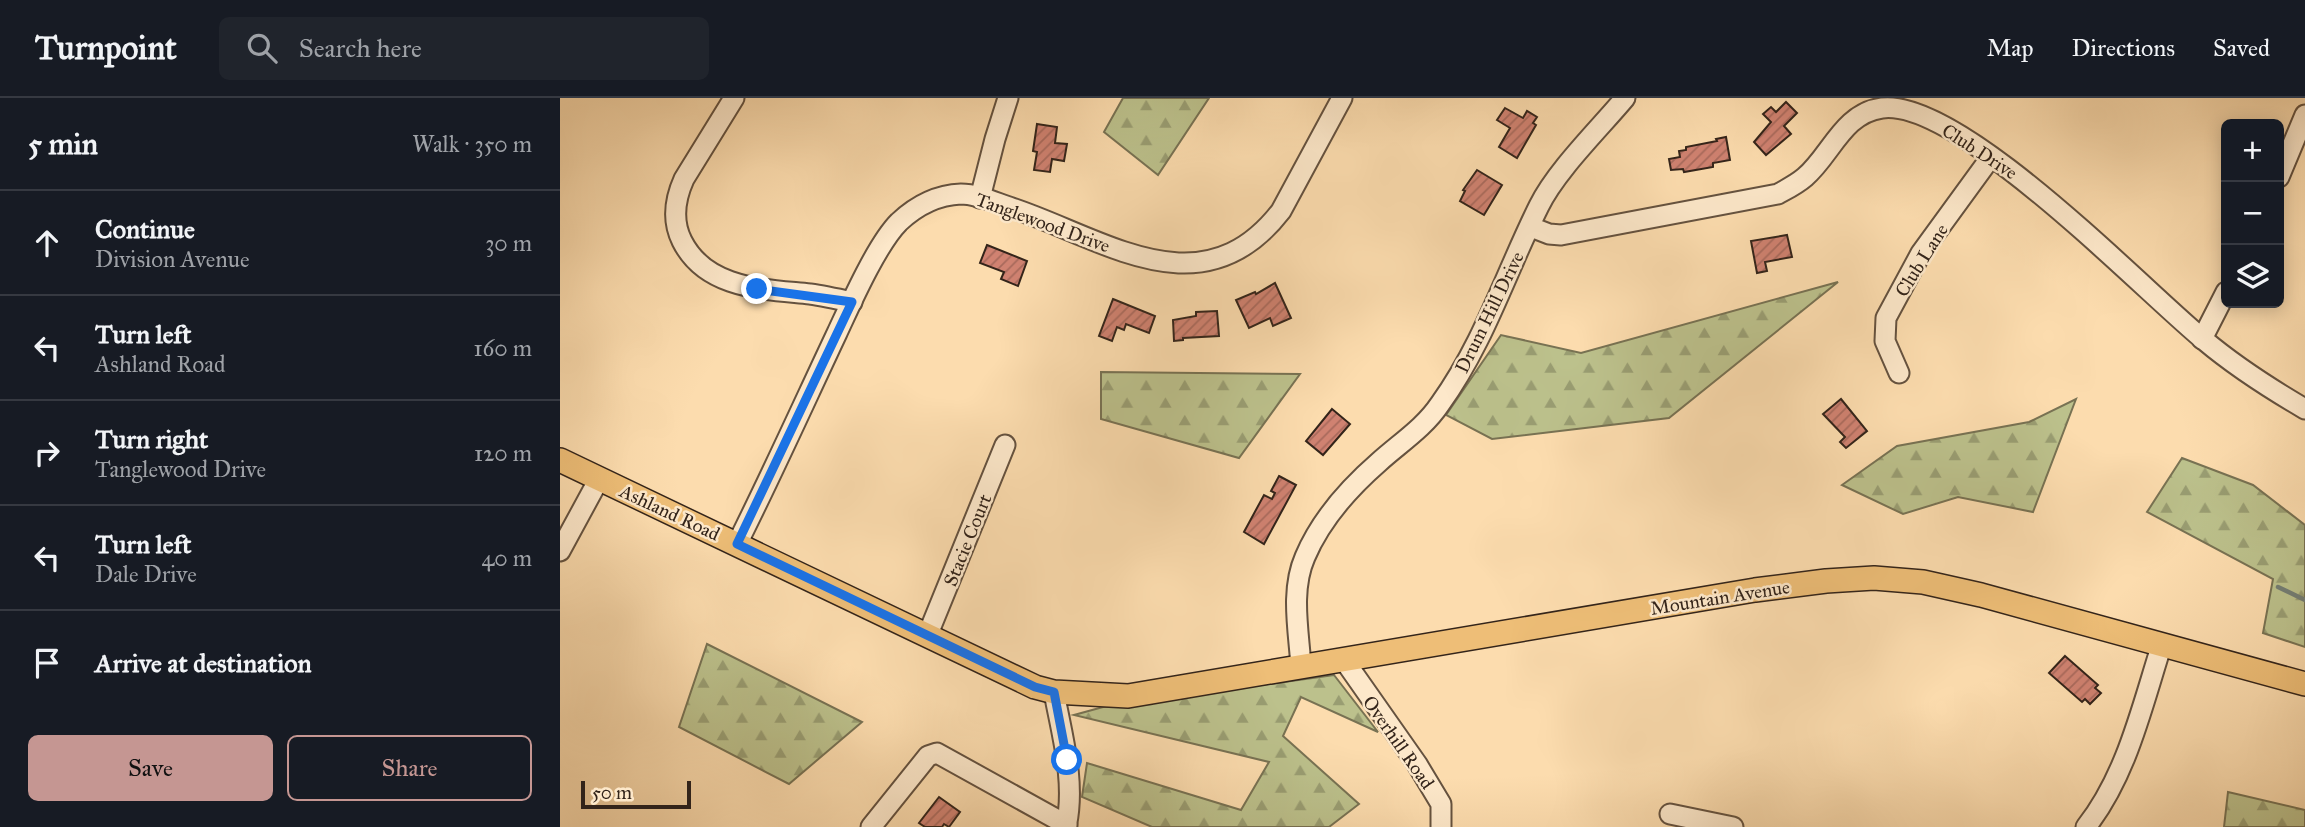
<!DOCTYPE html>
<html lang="en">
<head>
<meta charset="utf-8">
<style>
  :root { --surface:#171b24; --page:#20242c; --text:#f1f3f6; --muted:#9ea1a6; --line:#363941; --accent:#c59692 }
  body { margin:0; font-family:"IM FELL Great Primer",serif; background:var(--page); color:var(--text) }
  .controls { position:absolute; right:21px; top:21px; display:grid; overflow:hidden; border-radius:10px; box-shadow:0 4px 18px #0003 }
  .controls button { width:63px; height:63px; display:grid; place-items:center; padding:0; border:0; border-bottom:2px solid var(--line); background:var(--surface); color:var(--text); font:35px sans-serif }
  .scale { position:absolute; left:21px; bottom:18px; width:110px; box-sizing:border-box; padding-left:7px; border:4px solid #33241a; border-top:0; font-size:19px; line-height:24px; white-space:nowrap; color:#33241a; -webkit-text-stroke:5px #fde8ca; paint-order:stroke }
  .stop { position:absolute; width:21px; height:21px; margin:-16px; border:5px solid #1a73e8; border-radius:50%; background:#fff }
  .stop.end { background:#1a73e8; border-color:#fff; box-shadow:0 2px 7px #0008 }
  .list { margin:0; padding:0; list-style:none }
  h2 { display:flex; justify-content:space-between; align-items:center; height:91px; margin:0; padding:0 28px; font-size:30px }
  h2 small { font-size:23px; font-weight:400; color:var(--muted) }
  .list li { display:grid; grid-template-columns:46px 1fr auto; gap:21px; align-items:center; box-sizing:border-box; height:105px; padding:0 28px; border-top:2px solid var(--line) }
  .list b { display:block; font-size:26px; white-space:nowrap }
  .list p { margin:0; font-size:23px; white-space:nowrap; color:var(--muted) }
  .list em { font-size:23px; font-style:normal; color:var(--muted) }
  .actions { display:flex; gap:14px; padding:21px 28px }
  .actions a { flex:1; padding:16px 0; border:2px solid var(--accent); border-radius:10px; text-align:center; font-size:24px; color:var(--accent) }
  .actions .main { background:var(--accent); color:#111 }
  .icon { flex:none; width:38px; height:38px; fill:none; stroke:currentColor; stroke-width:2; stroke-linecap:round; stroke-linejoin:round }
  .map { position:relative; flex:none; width:1745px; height:729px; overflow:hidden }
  header { display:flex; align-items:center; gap:42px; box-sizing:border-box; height:98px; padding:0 35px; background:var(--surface); border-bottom:2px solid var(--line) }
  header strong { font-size:33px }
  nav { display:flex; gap:38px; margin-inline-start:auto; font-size:24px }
  .search { width:490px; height:63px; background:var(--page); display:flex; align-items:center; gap:18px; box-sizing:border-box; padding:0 24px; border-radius:10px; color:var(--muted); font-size:26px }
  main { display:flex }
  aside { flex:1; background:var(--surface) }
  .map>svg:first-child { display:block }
  .forest { fill:url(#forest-firs); stroke:#787253; stroke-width:2 }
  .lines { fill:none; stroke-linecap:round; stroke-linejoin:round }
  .stream { stroke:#747e75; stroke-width:4.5 }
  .building { fill:url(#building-hatch); stroke:#33241a; stroke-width:2 }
  .minor-casing { stroke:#65523f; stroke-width:23 }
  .major-casing { stroke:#33241a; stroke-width:26 }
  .minor { stroke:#fde8ca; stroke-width:19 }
  .major { stroke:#eebe77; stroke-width:23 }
  .route { stroke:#1a73e8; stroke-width:9 }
  .labels { text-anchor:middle; stroke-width:5; stroke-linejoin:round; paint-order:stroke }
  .street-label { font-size:19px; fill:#33241a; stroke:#fde8ca }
</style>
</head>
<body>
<header>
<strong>Turnpoint</strong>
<div class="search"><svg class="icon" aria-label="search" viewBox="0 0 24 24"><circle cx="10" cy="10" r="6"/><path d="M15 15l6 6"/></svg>Search here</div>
<nav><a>Map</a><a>Directions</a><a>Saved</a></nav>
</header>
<main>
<aside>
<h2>5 min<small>Walk · 350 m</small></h2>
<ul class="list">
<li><svg class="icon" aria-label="ahead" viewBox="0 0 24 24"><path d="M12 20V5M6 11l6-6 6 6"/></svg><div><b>Continue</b><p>Division Avenue</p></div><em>30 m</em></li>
<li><svg class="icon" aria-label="left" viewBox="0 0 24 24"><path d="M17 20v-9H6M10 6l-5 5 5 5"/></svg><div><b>Turn left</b><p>Ashland Road</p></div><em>160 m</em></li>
<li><svg class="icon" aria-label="right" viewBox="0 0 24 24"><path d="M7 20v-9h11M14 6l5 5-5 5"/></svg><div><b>Turn right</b><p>Tanglewood Drive</p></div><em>120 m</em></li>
<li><svg class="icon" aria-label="left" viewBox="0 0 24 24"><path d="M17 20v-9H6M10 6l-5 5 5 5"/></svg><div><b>Turn left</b><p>Dale Drive</p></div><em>40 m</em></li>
<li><svg class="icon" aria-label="arrive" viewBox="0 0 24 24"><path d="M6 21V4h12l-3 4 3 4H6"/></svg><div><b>Arrive at destination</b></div></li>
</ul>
<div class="actions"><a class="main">Save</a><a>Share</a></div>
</aside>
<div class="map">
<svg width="1745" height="729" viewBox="0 0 1745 729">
  <defs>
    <pattern id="forest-firs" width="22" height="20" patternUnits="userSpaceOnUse" patternTransform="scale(1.75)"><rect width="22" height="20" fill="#bcc18c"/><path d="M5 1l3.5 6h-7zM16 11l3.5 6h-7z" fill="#999d72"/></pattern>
    <pattern id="building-hatch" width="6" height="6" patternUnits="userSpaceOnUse" patternTransform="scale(1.75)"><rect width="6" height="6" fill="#d08271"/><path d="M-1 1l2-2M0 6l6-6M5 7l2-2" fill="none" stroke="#a96a5c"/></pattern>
  </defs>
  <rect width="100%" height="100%" fill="#fcdcae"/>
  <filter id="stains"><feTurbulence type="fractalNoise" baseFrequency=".00286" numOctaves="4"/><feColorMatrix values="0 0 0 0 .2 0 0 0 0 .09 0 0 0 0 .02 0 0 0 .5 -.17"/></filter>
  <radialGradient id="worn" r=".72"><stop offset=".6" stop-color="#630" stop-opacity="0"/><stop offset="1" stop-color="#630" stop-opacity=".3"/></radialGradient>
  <!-- forest -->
  <g class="forest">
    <polygon points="563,0 649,0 598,77 544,34"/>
    <polygon points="1278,184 1109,320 932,341 886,317 941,237 1021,255"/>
    <polygon points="541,274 740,276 679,360 541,321"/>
    <polygon points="1516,301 1473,414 1398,399 1343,416 1282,387 1337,348 1469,324"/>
    <polygon points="1622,360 1693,387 1745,427 1745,549 1703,535 1713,481 1587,414"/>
    <polygon points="147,546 302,624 229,686 119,629"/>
    <polygon points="774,577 818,634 741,599 723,638 799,706 769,729 592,729 522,699 527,665 681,712 709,664 514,617 543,609"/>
    <polygon points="1668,694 1745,712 1745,729 1664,729"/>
  </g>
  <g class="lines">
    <!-- stream -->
    <polyline class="stream" points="1718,489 1745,502"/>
  </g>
  <!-- building -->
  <g class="building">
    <polygon points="1226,4 1237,15 1224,28 1231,36 1206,57 1194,44 1211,24 1203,16 1211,9 1216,14"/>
    <polygon points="945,10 963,20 967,13 977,19 973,25 976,27 957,60 939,49 950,30 937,22"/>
    <polygon points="477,26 497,29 495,45 507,46 504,63 492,61 490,74 474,72 477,54 473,53"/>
    <polygon points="1166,39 1170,62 1153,65 1153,69 1124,74 1123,71 1111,72 1109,61 1120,59 1119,53 1126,52 1126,49 1157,43 1156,41"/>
    <polygon points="917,72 942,87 924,117 900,103 905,93 903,92"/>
    <polygon points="1227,137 1232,159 1205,164 1207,173 1197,175 1191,143"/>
    <polygon points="427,147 467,163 458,188 441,181 444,174 420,165"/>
    <polygon points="715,185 731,220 713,228 710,220 689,230 676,202 695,194 696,196"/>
    <polygon points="553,201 595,218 589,235 566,226 564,232 557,229 552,243 539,238"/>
    <polygon points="657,213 659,238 623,240 623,242 614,243 613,222 636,218 636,214"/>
    <polygon points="1281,301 1307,333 1286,350 1280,344 1285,339 1263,316"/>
    <polygon points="772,311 790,326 763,357 746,343"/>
    <polygon points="719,378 736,387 704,446 684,434 704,397 712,401 715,395 711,393"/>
    <polygon points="1505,558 1538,587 1535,590 1541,595 1530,606 1525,601 1522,604 1489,575"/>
    <polygon points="379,699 400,714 389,729 384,726 382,729 365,729 359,725"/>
  </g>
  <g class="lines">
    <defs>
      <g id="minor">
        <path d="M174,0L124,81C115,101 112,123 122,143C146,191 203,191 250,196C264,198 278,201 292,204"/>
        <polyline points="1719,79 1745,17"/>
        <polyline points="420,100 435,41 448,0"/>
        <path d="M971,129L989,136L1001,137L1218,96C1227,91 1237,86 1245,79C1271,57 1283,15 1322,10C1399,0 1583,192 1644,242C1676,269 1709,290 1745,311"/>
        <polyline points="1642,241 1666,194"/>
        <polyline points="1339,275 1325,243 1326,220 1361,155 1431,59"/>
        <path d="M177,446C212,376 244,305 277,235C291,205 317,146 339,124C356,108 377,97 401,96C418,96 436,105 452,110C545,141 642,215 721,113L782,0"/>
        <polyline points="0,453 39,381"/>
        <polyline points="368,536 445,347"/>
        <polyline points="784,562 857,666 881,706 881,729"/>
        <path d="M741,569C739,534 730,493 745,459C761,421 788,391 819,364C840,345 864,330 880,306C924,245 946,174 979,108C996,73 1039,31 1065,0"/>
        <path d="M494,594C502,638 516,684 506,729"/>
        <polyline points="1110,716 1173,729"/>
        <polyline points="311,729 368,658 377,655 507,727"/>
        <path d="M1526,729C1567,677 1582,608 1602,546"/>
      </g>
      <polyline id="major" points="0,362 475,589 494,594 568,598 1195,492 1266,483 1314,480 1363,484 1421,497 1745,586"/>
    </defs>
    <!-- minor casing -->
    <use href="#minor" class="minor-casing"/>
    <!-- major casing -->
    <use href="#major" class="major-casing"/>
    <!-- minor -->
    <use href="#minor" class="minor"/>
    <!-- major -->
    <use href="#major" class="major"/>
  </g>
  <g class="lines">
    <!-- route -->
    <polyline class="route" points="197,191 292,204 177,446 475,589 494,594 507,662"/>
  </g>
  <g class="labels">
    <!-- street labels -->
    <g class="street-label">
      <text transform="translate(1420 53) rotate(33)" y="7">Club Drive</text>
      <text transform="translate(483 124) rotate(20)" y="7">Tanglewood Drive</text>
      <text transform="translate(1361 162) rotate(-58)" y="7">Club Lane</text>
      <text transform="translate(929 214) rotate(-64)" y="7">Drum Hill Drive</text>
      <text transform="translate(110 414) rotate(25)" y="7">Ashland Road</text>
      <text transform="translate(407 442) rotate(-68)" y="7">Stacie Court</text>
      <text transform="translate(1160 499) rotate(-9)" y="7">Mountain Avenue</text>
      <text transform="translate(839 644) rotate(55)" y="7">Overhill Road</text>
    </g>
  </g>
  <rect width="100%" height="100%" filter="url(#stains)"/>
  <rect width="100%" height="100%" fill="url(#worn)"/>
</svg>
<div class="controls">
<button>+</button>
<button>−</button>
<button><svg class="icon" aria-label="layers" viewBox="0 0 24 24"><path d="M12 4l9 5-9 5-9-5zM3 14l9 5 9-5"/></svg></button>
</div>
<div class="scale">50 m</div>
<div class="stop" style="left:507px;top:662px"></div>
<div class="stop end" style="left:197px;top:191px"></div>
</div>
</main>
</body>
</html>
